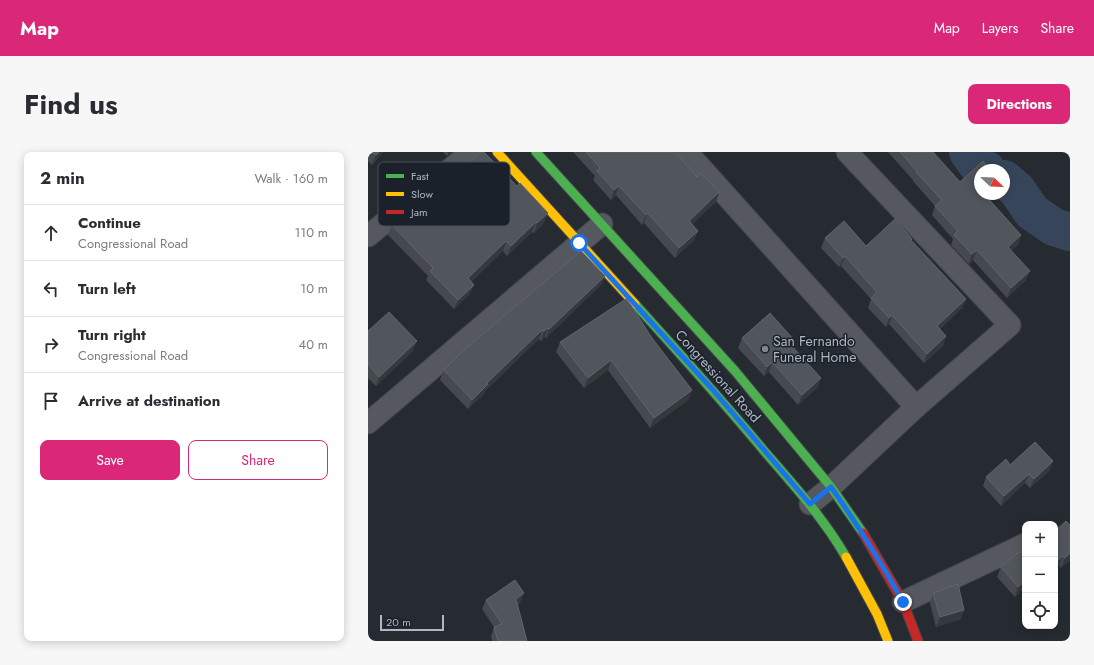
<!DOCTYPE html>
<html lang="en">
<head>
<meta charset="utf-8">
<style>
  :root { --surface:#fff; --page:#f7f7f7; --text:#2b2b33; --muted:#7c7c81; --line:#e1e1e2; --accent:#db2777 }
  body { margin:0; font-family:Jost,sans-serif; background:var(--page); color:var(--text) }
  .controls { position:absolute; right:12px; bottom:12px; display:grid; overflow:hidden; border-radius:8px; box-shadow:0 2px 10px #0003 }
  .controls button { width:36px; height:36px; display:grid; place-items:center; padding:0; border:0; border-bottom:1px solid var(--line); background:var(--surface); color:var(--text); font:20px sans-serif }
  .compass { position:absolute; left:606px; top:12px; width:36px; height:36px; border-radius:50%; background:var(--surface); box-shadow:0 2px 10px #0003; rotate:113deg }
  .scale { position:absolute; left:12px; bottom:10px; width:64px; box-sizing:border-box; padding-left:4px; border:2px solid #afb7c2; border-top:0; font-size:11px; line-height:14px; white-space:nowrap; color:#afb7c2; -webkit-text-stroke:3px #1a212a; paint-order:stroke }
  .stop { position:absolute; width:12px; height:12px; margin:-9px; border:3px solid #1a73e8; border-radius:50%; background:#fff }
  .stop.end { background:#1a73e8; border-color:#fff; box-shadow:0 1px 4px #0008 }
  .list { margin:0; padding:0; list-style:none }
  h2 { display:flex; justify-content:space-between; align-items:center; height:52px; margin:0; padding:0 16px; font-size:17px }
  h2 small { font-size:13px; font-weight:400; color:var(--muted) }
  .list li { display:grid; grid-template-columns:26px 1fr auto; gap:12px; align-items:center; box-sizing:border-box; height:56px; padding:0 16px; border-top:1px solid var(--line) }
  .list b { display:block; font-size:15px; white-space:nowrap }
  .list p { margin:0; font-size:13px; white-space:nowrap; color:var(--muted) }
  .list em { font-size:13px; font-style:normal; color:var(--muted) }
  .actions { display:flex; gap:8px; padding:12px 16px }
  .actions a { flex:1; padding:9px 0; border:1px solid var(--accent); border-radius:8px; text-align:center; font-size:14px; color:var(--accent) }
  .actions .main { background:var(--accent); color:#fff }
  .icon { flex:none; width:22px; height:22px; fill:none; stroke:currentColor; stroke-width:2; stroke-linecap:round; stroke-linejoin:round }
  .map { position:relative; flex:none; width:702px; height:489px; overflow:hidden; border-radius:8px }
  header { display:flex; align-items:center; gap:24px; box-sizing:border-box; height:56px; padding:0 20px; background:var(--accent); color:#fff }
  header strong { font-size:19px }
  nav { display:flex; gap:22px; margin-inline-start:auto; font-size:14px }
  .intro { display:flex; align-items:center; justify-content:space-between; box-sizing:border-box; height:96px; padding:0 24px }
  h1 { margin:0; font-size:28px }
  .button { padding:10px 18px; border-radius:8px; background:var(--accent); color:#fff; font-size:14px; font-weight:700 }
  main { display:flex; gap:24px; padding:0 24px }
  aside { flex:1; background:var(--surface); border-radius:8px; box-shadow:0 2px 10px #0003 }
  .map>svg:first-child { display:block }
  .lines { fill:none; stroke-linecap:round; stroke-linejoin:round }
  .river { stroke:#364559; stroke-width:38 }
  .street-casing { stroke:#424549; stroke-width:23 }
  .fast-casing { stroke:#424549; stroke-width:11 }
  .slow-casing { stroke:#424549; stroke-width:11 }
  .jam-casing { stroke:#424549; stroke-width:11 }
  .street { stroke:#55595f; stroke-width:21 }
  .fast { stroke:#4caf50; stroke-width:9 }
  .slow { stroke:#ffc107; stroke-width:9 }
  .jam { stroke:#c62828; stroke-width:9 }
  .wall { fill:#464a50 }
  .shaded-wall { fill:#34393e }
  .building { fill:#51565c; stroke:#60656c }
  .route { stroke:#1a73e8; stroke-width:5 }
  .poi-dot { fill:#7f868f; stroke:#1a212a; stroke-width:1.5 }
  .labels { text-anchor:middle; stroke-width:3; stroke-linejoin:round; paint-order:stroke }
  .poi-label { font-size:14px; fill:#afb7c2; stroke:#1a212a; text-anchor:start }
  .street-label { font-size:14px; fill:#afb7c2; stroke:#1a212a }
  .key { fill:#1a212a; stroke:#474e58; stroke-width:1 }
  .key-label { font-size:11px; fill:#afb7c2 }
</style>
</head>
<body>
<header>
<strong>Map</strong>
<nav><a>Map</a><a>Layers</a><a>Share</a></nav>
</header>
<div class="intro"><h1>Find us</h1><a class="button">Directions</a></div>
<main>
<aside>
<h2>2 min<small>Walk · 160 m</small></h2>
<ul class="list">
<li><svg class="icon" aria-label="ahead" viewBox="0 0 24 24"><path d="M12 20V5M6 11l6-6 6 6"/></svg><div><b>Continue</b><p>Congressional Road</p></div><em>110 m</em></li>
<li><svg class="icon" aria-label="left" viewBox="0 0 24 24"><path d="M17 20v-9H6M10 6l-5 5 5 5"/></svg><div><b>Turn left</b></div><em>10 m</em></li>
<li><svg class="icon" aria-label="right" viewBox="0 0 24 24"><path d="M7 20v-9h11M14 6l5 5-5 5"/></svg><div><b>Turn right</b><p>Congressional Road</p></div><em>40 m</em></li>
<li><svg class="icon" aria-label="arrive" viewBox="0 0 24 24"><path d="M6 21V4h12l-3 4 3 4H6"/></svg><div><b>Arrive at destination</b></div></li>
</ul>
<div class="actions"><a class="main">Save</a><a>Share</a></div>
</aside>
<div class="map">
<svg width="702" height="489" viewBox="0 0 702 489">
  <rect width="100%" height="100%" fill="#262b31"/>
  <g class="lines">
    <!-- river -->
    <g class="river">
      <polyline points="600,0 610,14 619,18"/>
      <polyline points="636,27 649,38 664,60 686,75 702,80"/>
    </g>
    <defs>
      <g id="street">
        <polyline points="319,0 548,255"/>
        <polyline points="0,84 103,0"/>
        <polyline points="0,271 234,72"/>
        <polyline points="442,352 463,335 548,255 642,173 479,0"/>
        <polyline points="535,450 657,392"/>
      </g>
      <g id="fast">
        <polyline points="168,0 367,219 463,335 495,381"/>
        <path d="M267,152C311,201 355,249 397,300C426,333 456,367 478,405"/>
      </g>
      <g id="slow">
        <polyline points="129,0 267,152"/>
        <polyline points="478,405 509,462 520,489"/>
      </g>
      <polyline id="jam" points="495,381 535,450 550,489"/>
    </defs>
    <!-- street casing -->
    <use href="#street" class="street-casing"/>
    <!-- fast casing -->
    <use href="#fast" class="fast-casing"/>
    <!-- slow casing -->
    <use href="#slow" class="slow-casing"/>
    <!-- jam casing -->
    <use href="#jam" class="jam-casing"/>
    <!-- street -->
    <use href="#street" class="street"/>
    <!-- fast -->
    <use href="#fast" class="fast"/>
    <!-- slow -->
    <use href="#slow" class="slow"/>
    <!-- jam -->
    <use href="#jam" class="jam"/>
  </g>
  <!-- wall -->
  <g class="wall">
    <polygon points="0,0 15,0 4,13 0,9"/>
    <polygon points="75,0 84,0 79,4"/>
    <polygon points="113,0 176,71 166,81 164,80 139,104 135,99 103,130 102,142 86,157 58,128 60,124 20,83 24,73"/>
    <polygon points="205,0 307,0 348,50 324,72 330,79 326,88 307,106 276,71 274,73 248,43 243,48 225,28 227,24"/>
    <polygon points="520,0 565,0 592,30 625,42 620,46 653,83 650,93 643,99 658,128 639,146 605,108 601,112 583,93 585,87 564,63 567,54 545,29 545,28"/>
    <polygon points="457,86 498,94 544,87 543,89 598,147 594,156 572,177 578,184 575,194 556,211 521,172 518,175 500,156 503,147 473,114 471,115 453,96"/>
    <polygon points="237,124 233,133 178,186 177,185 173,189 171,187 117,239 116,242 100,257 72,228 76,218"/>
    <polygon points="0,179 45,199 8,234 0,226"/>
    <polygon points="284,186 324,238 320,248 282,276 240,218 216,236 188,200 192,190"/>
    <polygon points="374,186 427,189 425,195 450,235 430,253 401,220 396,224 370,196"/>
    <polygon points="685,309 681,319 662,336 657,331 633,354 615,334 618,325 642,313"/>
    <polygon points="687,379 702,408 693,416 691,413"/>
    <polygon points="633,415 657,435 647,445 629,425"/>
    <polygon points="565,441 593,467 568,475 562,451"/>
    <polygon points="118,448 152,451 149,453 159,489 124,489 123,484 126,475 114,457"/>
  </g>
  <!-- shaded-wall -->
  <g class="shaded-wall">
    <polygon points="11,0 15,0 4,13 8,3"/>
    <polygon points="80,0 84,0 79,4"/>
    <polygon points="251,34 248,43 243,48 246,38"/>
    <polygon points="351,40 348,50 317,78 321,69"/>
    <polygon points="618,42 625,42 614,52 617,43"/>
    <polygon points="180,61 176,71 166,81 169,71"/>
    <polygon points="280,61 276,71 274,73 278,63"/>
    <polygon points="168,70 164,80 139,104 143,94"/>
    <polygon points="330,79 326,88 307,106 311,96"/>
    <polygon points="653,83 650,93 637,105 640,95"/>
    <polygon points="138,89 135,99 96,136 100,126"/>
    <polygon points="609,98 605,108 601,112 604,102"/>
    <polygon points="477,104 473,114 471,115 475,106"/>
    <polygon points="662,119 658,128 639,146 643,136"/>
    <polygon points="237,124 233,133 178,186 181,177"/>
    <polygon points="106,133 102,142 86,157 90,148"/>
    <polygon points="598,147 594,156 565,183 569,174"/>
    <polygon points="524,163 521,172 518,175 521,166"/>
    <polygon points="180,176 177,185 173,189 176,179"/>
    <polygon points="174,178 171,187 117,239 116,242 100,257 104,248 119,231"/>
    <polygon points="578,184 575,194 556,211 559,202"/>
    <polygon points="49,189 45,199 8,234 11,225"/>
    <polygon points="427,189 424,199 423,193"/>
    <polygon points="243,208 240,218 216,236 220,226"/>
    <polygon points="404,210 401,220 396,224 399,215"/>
    <polygon points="453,226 450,235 430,253 434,243"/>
    <polygon points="324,238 320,248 282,276 286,266"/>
    <polygon points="685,309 681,319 662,336 666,327"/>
    <polygon points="661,322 657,331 633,354 636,344"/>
    <polygon points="702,401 702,408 693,416 697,406"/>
    <polygon points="695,404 691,413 687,417 687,411"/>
    <polygon points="657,429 657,435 647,445 650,435"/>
    <polygon points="156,441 152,451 144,457 148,447"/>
    <polygon points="596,458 593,467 568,475 572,465"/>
  </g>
  <!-- building -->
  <g class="building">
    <polygon points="4,0 11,0 8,3"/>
    <polygon points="113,0 116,0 149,34 152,31 180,61 169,71 168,70 143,94 138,89 100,126 106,133 90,148 62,119 65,116 24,73"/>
    <polygon points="218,0 307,0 329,25 333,21 351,40 321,69 330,79 311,96 280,61 278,63 251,34 246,38 229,19 232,16"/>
    <polygon points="532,0 565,0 592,30 615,9 623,18 612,18 612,42 618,42 617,43 653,83 640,95 662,119 643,136 609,98 604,102 586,83 590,79 567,54 574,48 548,20 549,19"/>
    <polygon points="527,67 544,87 543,88 598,147 569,174 578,184 559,202 524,163 521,166 503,146 509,140 477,104 475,106 457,86 476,69 498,94"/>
    <polygon points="213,99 237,124 181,177 180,176 176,179 174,178 119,231 120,232 104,248 76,218 96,198"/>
    <polygon points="258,147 263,153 284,186 324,238 286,266 243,208 220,226 192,190"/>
    <polygon points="21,160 49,189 11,225 0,212 0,179"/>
    <polygon points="402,161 427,189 423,193 453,226 434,243 404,210 399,215 374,186"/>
    <polygon points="667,290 685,309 666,327 661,322 636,344 618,325 638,307 642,313"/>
    <polygon points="698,369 702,373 702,401 697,406 695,404 687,411 687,379"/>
    <polygon points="653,399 656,403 657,402 657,429 650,435 633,415 648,402"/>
    <polygon points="147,428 156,441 148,447 159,489 130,489 126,475 134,472 118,448"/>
    <polygon points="590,432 596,458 572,465 565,441"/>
  </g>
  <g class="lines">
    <!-- route -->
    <path class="route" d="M211,91L345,238L442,352L463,335C489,372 513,410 535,450"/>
  </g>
  <!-- markers -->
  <circle class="poi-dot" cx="397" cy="197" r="4"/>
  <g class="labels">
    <!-- poi labels -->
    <g class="poi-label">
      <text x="405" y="194">San Fernando<tspan x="405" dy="16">Funeral Home</tspan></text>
    </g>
    <!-- street labels -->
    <g class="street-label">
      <text transform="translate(350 224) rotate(48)" y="5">Congressional Road</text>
    </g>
  </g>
  <!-- legend -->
  <rect x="10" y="10" width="132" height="64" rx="6" class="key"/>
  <rect x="18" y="22" width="18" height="4" fill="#4caf50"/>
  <rect x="18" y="40" width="18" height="4" fill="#ffc107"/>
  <rect x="18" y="58" width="18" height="4" fill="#c62828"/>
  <g class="key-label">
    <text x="43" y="28">Fast</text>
    <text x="43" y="46">Slow</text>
    <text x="43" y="64">Jam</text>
  </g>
</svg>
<div class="controls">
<button>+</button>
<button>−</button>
<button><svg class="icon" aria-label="locate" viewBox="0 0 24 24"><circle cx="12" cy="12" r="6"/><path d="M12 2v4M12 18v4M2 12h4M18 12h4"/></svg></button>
</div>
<svg class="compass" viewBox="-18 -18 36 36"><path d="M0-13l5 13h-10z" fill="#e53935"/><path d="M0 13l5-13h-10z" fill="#7c7c81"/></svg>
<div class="scale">20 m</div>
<div class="stop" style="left:211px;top:91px"></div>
<div class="stop end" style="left:535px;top:450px"></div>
</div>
</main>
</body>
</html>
